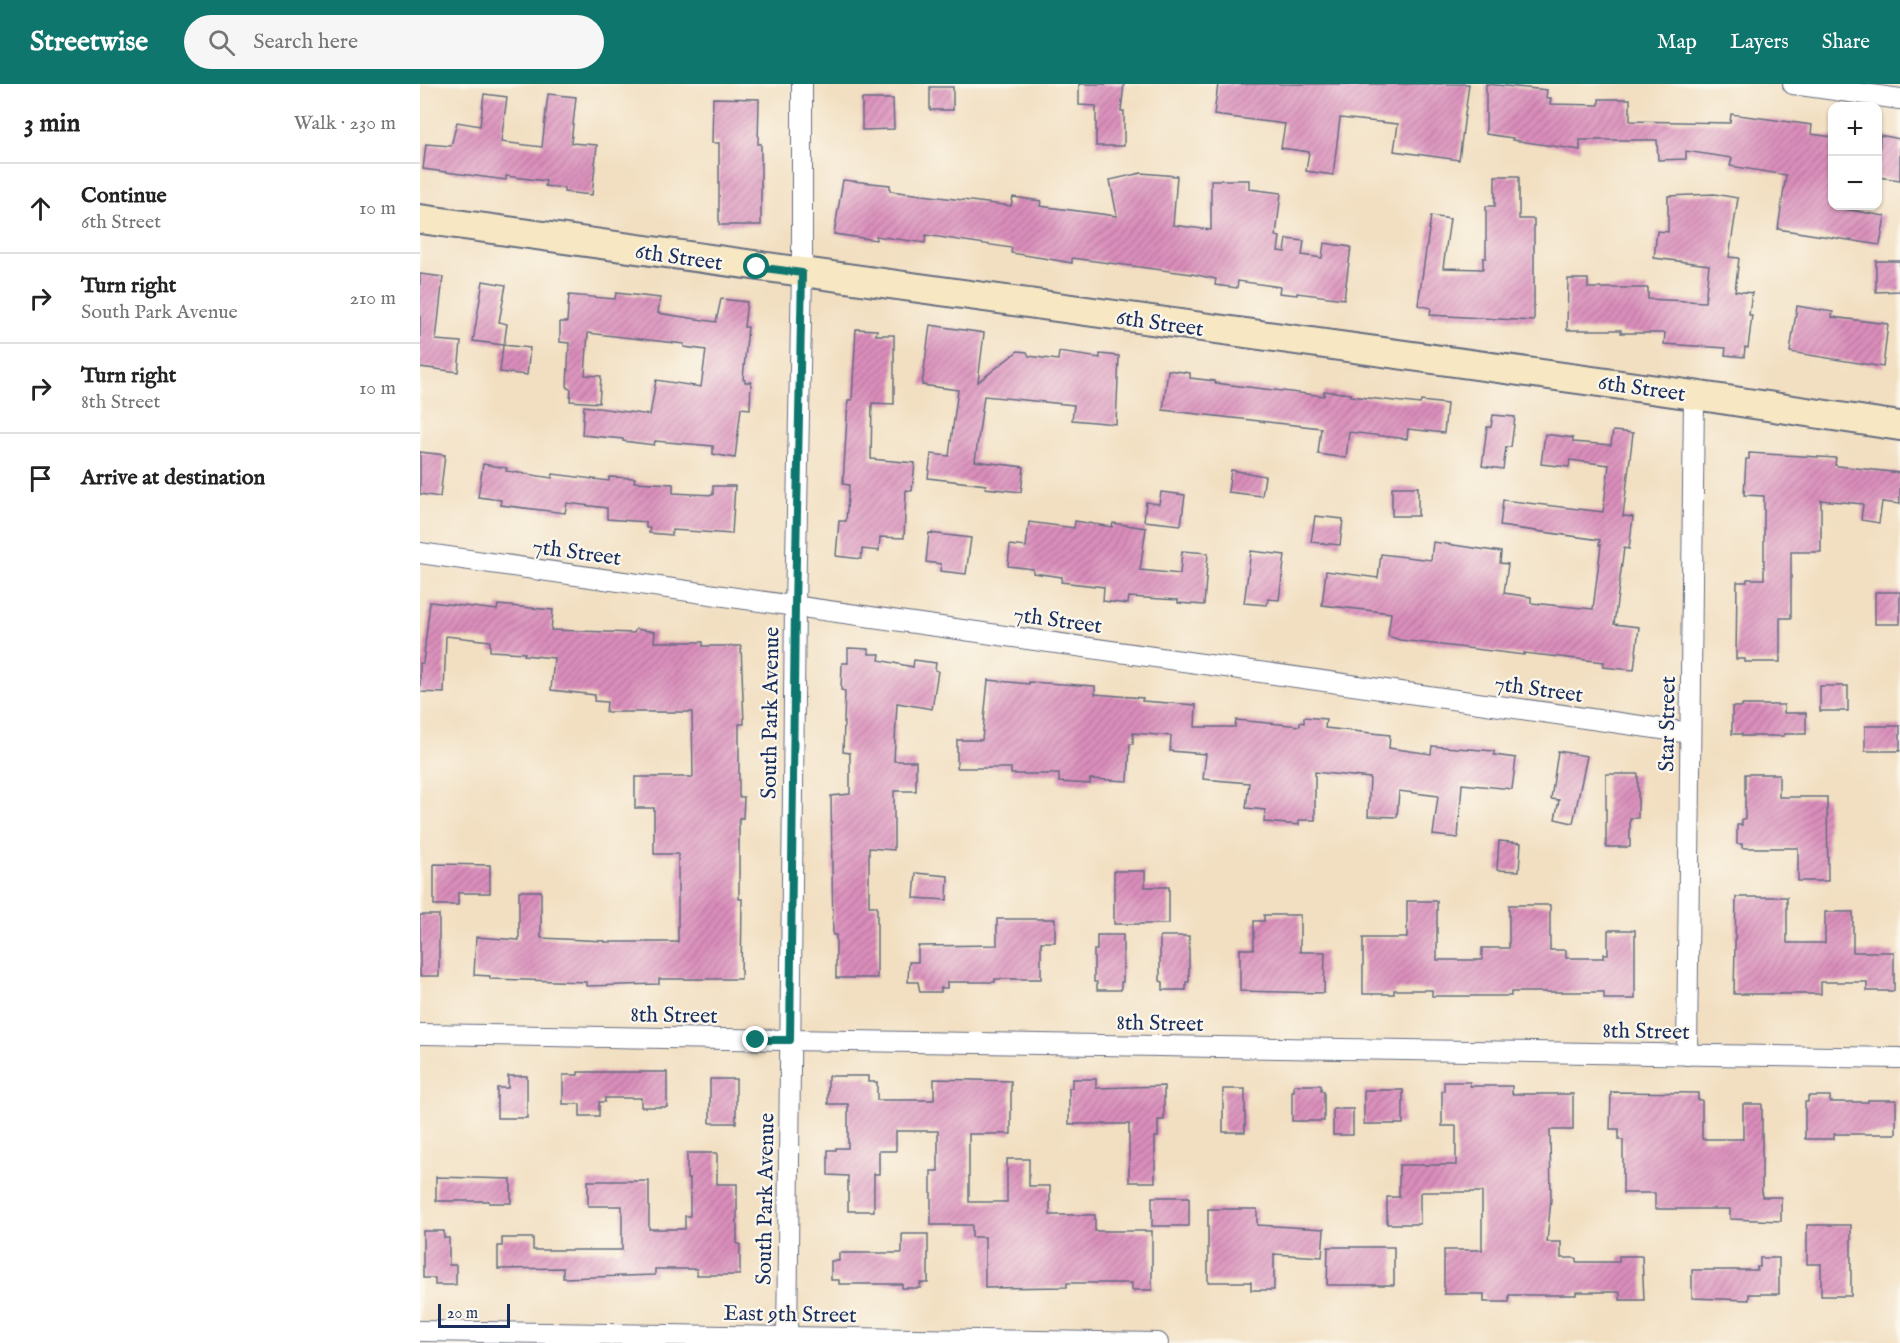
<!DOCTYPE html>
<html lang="en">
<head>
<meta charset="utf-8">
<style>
  :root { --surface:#fff; --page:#f6f6f6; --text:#222; --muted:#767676; --line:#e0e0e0; --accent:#0f766e }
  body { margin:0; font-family:"IM FELL English",serif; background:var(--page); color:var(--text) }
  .controls { position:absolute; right:18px; top:18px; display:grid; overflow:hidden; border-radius:12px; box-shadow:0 2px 4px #0004 }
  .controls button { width:54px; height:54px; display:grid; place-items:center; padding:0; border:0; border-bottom:2px solid var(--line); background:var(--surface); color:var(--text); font:30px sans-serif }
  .scale { position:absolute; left:18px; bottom:15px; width:72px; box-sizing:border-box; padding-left:6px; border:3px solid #1b2f5e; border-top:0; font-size:16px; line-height:21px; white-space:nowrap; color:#1b2f5e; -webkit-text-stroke:4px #fbf7ec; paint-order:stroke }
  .stop { position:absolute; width:18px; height:18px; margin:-14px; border:4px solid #0f766e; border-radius:50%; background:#fff }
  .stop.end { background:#0f766e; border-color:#fff; box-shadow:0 2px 6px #0008 }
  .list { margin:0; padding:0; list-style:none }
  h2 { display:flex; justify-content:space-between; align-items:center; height:78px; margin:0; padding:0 24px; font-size:26px }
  h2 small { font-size:20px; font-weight:400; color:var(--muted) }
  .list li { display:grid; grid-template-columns:39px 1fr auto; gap:18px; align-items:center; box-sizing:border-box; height:90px; padding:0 24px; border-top:2px solid var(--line) }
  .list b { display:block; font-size:22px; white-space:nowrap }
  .list p { margin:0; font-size:20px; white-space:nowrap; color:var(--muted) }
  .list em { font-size:20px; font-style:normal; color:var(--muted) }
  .icon { flex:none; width:33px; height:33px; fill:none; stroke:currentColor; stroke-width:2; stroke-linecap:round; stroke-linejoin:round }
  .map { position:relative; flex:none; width:1480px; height:1259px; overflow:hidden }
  header { display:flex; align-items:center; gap:36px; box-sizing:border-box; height:84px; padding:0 30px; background:var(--accent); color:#fff }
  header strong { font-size:28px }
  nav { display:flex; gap:33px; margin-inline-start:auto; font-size:21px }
  .search { width:420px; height:54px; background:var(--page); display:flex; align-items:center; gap:15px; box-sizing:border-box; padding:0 21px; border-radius:33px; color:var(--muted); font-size:22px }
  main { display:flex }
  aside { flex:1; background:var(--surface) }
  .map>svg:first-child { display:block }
  .building { fill:url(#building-hatch) }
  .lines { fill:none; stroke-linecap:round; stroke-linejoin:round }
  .minor-casing { stroke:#666d81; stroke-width:22 }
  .secondary-casing { stroke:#666d81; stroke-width:32 }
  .minor { stroke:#fff; stroke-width:20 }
  .secondary { stroke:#f7e8c3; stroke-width:28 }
  .route { stroke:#0f766e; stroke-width:8 }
  .labels { text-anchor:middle; stroke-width:4.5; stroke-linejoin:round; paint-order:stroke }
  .street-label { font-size:22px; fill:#1b2f5e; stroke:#fbf7ec }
</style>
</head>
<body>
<header>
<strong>Streetwise</strong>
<div class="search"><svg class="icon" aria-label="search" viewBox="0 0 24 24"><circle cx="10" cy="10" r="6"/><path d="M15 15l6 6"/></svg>Search here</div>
<nav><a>Map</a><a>Layers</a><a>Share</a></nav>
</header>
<main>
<aside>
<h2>3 min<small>Walk · 230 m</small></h2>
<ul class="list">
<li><svg class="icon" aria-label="ahead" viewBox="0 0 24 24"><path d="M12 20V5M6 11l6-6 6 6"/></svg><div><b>Continue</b><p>6th Street</p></div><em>10 m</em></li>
<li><svg class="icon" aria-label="right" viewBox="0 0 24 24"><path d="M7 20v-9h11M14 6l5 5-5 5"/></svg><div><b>Turn right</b><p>South Park Avenue</p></div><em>210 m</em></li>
<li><svg class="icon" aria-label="right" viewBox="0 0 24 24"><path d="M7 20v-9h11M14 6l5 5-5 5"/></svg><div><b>Turn right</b><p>8th Street</p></div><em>10 m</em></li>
<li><svg class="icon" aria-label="arrive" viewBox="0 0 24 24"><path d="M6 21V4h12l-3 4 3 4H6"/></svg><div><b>Arrive at destination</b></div></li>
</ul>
</aside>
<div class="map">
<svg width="1480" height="1259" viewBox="0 0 1480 1259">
  <defs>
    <pattern id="building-hatch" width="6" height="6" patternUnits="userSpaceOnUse" patternTransform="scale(1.5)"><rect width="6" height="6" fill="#db8ebb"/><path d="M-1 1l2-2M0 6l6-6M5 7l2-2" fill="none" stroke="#b1749b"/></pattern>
  </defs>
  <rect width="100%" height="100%" fill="#fbf7ec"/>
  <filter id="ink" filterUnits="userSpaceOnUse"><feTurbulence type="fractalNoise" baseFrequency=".0167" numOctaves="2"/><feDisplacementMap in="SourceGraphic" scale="12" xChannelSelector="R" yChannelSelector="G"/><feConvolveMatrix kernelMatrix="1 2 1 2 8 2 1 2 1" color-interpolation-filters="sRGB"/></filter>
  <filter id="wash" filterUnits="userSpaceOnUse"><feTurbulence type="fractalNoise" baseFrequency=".008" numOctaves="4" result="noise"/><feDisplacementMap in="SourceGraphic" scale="24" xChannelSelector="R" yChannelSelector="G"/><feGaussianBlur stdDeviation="1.35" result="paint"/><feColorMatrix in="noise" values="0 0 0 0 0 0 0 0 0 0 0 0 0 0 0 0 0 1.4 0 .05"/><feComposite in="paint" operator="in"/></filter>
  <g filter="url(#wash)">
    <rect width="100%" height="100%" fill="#f2dfc1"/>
    <g id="blocks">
      <!-- building -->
      <g class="building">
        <polygon points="659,0 704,0 701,27 704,27 704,62 676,62 676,22 659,21"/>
        <polygon points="798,0 1049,0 1039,76 974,67 978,40 920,34 913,91 886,87 889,68 861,64 865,40 794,31"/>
        <polygon points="1066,0 1127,6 1126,14 1131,14 1130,20 1179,21 1179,15 1210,15 1210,37 1310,39 1311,30 1392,41 1391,50 1413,53 1413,123 1465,132 1460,161 1358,145 1366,91 1310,82 1312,74 1266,67 1266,75 1238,76 1237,56 1160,56 1160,66 1092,56 1093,54 1066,50"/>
        <rect x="510" y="3" width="23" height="23"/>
        <polygon points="64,10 87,13 81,58 122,63 128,10 156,13 151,59 177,61 172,111 144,108 144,104 125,102 126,97 86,92 86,96 3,85 6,60 31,62 37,38 60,42"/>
        <polygon points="293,14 339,15 338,60 341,60 341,141 299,141 299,59 292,59"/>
        <polygon points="442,15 473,15 474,45 442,46"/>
        <polygon points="1460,51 1480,55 1480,96 1458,93"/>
        <polygon points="721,89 757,92 753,141 791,146 791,96 829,96 829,105 861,109 856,152 860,153 858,167 865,168 867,155 884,157 882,171 902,174 904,159 931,163 924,215 877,209 877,211 859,209 860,203 818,197 817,204 795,201 796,195 772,190 652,174 652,179 629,175 591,169 592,164 506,151 505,159 456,152 456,156 414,150 423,96 470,101 470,107 591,122 593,113 621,117 620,122 697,132 690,96"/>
        <polygon points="1075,92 1099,92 1099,135 1114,135 1114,237 1010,231 1011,224 998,221 1011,132 1030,135 1023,184 1063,185 1063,174 1066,174 1066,122 1075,122"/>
        <polygon points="1294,110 1318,114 1309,173 1319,174 1315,207 1332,209 1329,231 1332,231 1328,264 1325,263 1324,273 1305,271 1306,264 1244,260 1245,249 1201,249 1201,246 1147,246 1148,195 1168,195 1168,204 1228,204 1228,215 1285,218 1289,181 1234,174 1237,147 1248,148 1248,112"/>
        <polygon points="1456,177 1480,177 1480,207 1456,208"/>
        <polygon points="0,190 23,193 16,256 41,258 38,288 0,283"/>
        <polygon points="63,197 86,201 79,238 87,240 84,261 110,264 107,291 80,288 83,261 53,257"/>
        <polygon points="196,209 240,214 238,229 296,238 301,215 327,218 324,243 328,243 323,295 325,296 325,298 331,298 330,325 321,324 315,374 293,370 293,362 235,357 234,361 203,357 203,355 162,351 164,322 230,331 236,296 281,303 286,266 264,263 264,260 168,249 165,291 181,292 179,319 150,317 151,305 147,304 149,259 140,258 140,238 147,238 149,211 195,215"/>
        <polygon points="1377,222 1413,228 1412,233 1468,240 1463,283 1370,268"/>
        <polygon points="510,241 564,249 558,298 598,267 607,268 609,272 638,276 639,268 680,274 680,270 699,272 696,340 652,336 654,321 564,312 555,377 604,383 601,408 565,404 566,401 508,394 511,370 529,372 538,306 502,301"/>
        <polygon points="436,245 457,246 456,251 474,251 474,320 452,319 451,375 495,379 492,407 486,406 484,454 460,453 459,467 442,465 441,475 416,472 419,437 426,437 429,401 423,400 428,316 432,316"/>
        <polygon points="748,286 770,289 770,294 795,297 795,299 904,312 904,307 931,310 931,312 1000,320 1001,317 1027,320 1024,349 988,345 987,355 929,348 926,374 898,370 901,344 743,326"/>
        <polygon points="1073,331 1095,333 1091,363 1086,363 1083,385 1062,382 1067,343 1071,343"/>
        <polygon points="1193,347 1213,349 1203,432 1213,433 1209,465 1204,464 1194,540 1219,543 1214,586 1183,583 1184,578 1104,569 1104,571 980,556 968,552 971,529 902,521 906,487 958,494 961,470 1011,476 1013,458 1081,468 1080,479 1088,480 1084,509 1111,513 1111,519 1173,525 1181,461 1179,461 1180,456 1080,442 1083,416 1183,428 1189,381 1150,376 1149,383 1121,380 1125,350 1153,354 1153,358 1191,361"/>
        <polygon points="0,368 25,371 20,413 0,410"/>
        <polygon points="1329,369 1416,374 1415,381 1418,382 1480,389 1480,420 1462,418 1459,439 1441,436 1443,420 1401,416 1401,468 1371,468 1371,534 1360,534 1360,578 1325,578 1325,575 1316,575 1317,498 1327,498 1327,495 1344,495 1344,412 1324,411 1326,375 1329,375"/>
        <polygon points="63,380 87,384 86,387 132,394 133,390 189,397 189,393 215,394 214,398 253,400 253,409 293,411 293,402 315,402 312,450 252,446 252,451 229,449 230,444 226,444 226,438 187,435 187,424 147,419 145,429 80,421 81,416 58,413"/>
        <polygon points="811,386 845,392 842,412 808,408"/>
        <rect x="972" y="403" width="26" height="29"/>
        <polygon points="741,408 765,411 761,441 724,437 726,418 739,420"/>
        <polygon points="895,432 923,435 920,461 891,458"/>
        <polygon points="655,437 692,443 693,439 726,444 720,486 760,490 762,467 788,469 784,521 758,519 758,516 709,513 708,520 683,517 684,503 641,498 642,493 613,489 613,485 588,482 590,461 606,463 609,438 654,444"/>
        <polygon points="509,449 551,454 546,490 520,487 521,480 506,478"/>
        <polygon points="831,467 865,471 859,516 848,515 847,521 824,519"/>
        <rect x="1455" y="508" width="25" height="32"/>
        <polygon points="10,518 77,526 78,521 133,526 131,546 214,549 216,545 235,548 234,558 283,558 283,562 321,562 324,640 319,640 319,713 324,713 323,734 319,734 319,815 322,815 321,895 239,895 239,900 166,902 166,898 70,895 70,892 54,891 56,853 99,856 99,807 121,807 121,854 185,857 185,858 258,858 258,770 234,770 234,724 215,724 215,693 273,693 272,628 186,628 187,618 174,617 175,611 131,606 134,574 104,571 105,569 70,567 70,557 26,552 24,609 0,608 0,579 3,579"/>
        <polygon points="428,564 449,565 449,570 460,570 459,576 493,583 494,576 516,579 515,586 518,587 512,625 477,619 474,677 496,677 496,707 474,707 474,766 449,764 449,822 457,822 457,894 416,894 416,851 413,851 411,712 430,710 430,669 423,668 425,607 421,606 422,579 428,579"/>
        <polygon points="568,596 609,600 609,598 675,602 675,610 723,614 722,617 776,621 775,643 815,643 816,636 880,642 880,638 884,639 884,633 906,635 905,644 970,651 969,664 1011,670 1012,662 1074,667 1074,671 1096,674 1092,705 1042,700 1038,754 1013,751 1018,712 979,707 977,733 948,732 950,694 895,688 895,736 879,736 879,741 844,738 845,726 826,724 829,699 783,695 786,670 750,667 751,652 713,649 713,660 710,660 708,697 670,695 670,700 639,698 639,690 591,690 591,684 537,684 537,656 562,656"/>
        <rect x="1400" y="602" width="28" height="25"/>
        <polygon points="1322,621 1364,621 1364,629 1386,629 1386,650 1364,650 1364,652 1322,652 1322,650 1312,650 1312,623 1322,623"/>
        <rect x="1445" y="642" width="35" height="25"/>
        <polygon points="1138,667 1167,672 1153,739 1135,735 1139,716 1131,715"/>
        <polygon points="1186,690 1218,690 1218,734 1210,734 1210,763 1186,763"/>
        <polygon points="1325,690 1359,690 1359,713 1407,713 1408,797 1378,797 1378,764 1322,764 1322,760 1317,760 1317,741 1322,741 1322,735 1325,735"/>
        <polygon points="1079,757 1101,759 1099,787 1077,786"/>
        <polygon points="14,780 70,781 70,809 38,809 38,821 14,821"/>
        <polygon points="694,787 725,787 725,803 749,803 749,840 694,840"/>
        <polygon points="496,789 528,792 527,816 494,814"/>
        <polygon points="1316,813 1367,813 1367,859 1405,859 1405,828 1433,828 1433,868 1474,868 1474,907 1447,907 1447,898 1401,898 1401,910 1314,910"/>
        <polygon points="987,817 1017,817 1017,876 1062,876 1062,864 1089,864 1089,821 1130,821 1130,866 1146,866 1146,874 1184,874 1184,870 1188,870 1188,846 1215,846 1215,915 1184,915 1184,908 1091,908 1091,912 1012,912 1012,906 974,906 974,910 943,910 943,854 987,854"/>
        <rect x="0" y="831" width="19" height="61"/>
        <polygon points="844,831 880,831 880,868 905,868 904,909 820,907 820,865 834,865 834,837 844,837"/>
        <polygon points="577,835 635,835 635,858 621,858 621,895 575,895 575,898 527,898 527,904 521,904 521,908 500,908 498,898 488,898 489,878 498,878 498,862 577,861"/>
        <polygon points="677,851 703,851 703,898 701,898 701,906 677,906 677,898 674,898 674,866 677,866"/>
        <polygon points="740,852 769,852 769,898 766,898 766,906 743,906 743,898 740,897"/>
        <polygon points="158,988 247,988 247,1023 221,1023 221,1014 185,1014 185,1018 179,1018 179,1032 160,1032 160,1020 143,1020 143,991 158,991"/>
        <polygon points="88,992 107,992 107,1034 77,1034 77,1004 88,1004"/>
        <polygon points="408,992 448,992 448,998 457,998 457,1016 514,1016 514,995 591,997 591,1050 549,1050 549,1118 587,1118 587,1075 609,1075 609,1102 630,1102 630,1131 675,1131 675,1147 732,1147 732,1206 712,1206 712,1199 647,1199 647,1203 565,1204 565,1153 552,1153 552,1141 511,1141 511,1087 518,1087 518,1047 476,1047 476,1067 459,1067 459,1090 454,1090 454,1127 428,1127 428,1092 408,1091 408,1066 416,1066 416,1064 428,1064 428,1020 408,1020"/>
        <rect x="290" y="995" width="26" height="44"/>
        <polygon points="652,995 676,995 676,1004 744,1002 744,1036 738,1036 738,1053 735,1053 735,1098 709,1098 709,1040 649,1040 649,1004 652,1004"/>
        <polygon points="1024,998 1050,998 1050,1002 1092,1002 1092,1010 1153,1010 1153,1046 1130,1046 1131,1115 1127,1158 1141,1158 1141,1174 1156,1174 1156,1178 1199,1178 1199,1172 1222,1172 1224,1216 1200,1216 1200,1208 1156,1208 1156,1211 1089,1211 1089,1218 1064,1218 1064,1210 1024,1210 1024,1166 1062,1166 1062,1108 1002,1108 1000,1109 1000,1140 967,1140 967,1113 979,1113 979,1081 1036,1081 1036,1042 1022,1042 1022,1007 1024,1007"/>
        <polygon points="874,1001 901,1001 901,1007 904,1007 904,1037 872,1037 872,1007 874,1007"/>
        <rect x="803" y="1005" width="22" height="43"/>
        <rect x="944" y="1006" width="39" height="34"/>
        <polygon points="1191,1008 1278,1009 1278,1016 1282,1016 1282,1055 1323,1055 1323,1020 1342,1020 1342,1113 1361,1113 1361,1137 1310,1135 1310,1125 1235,1125 1235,1109 1203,1109 1203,1056 1199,1056 1199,1045 1190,1045"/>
        <polygon points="1388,1012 1410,1012 1410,1018 1448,1018 1448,1016 1476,1016 1476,1050 1414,1050 1414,1055 1385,1055 1385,1018 1388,1018"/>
        <rect x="913" y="1025" width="20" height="26"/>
        <polygon points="267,1069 297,1069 297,1100 317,1100 317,1160 320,1160 320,1191 277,1191 277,1185 235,1185 235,1191 143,1194 143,1184 78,1185 78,1162 82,1162 82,1154 113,1154 113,1166 202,1166 202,1122 168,1122 168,1097 229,1097 229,1145 265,1145 265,1132 270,1132 270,1095 267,1095"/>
        <polygon points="16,1093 91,1095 91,1119 69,1119 69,1117 16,1117"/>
        <rect x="732" y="1113" width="37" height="29"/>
        <polygon points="788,1125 837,1125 837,1141 904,1145 902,1173 854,1170 854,1206 831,1206 831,1198 788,1198"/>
        <polygon points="1387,1141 1431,1141 1431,1212 1401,1212 1401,1180 1387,1180"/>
        <polygon points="3,1147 24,1147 24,1154 29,1154 29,1181 36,1181 36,1201 15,1201 15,1194 3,1194"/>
        <polygon points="482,1150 508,1150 508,1199 500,1199 500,1204 482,1204 482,1200 419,1200 419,1196 411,1196 411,1177 419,1177 419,1169 482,1169"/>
        <polygon points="908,1163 974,1163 974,1201 907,1201"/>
        <polygon points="1340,1174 1359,1174 1359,1210 1329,1210 1329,1216 1272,1214 1272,1186 1337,1186 1337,1183 1340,1183"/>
      </g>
    </g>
  </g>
  <g filter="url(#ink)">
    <use href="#blocks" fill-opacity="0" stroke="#666d81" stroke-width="1.5"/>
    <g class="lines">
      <defs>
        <g id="minor">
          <polyline points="1373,0 1480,15"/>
          <polyline points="0,469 1270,649"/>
          <polyline points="0,950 1480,974"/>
          <polyline points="1267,971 1274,311"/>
          <polyline points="0,1247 738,1259"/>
          <polyline points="367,1259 375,522 382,189 382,0"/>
        </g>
        <polyline id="secondary" points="0,135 1274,311 1480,342"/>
      </defs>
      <!-- minor casing -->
      <use href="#minor" class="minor-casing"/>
      <!-- secondary casing -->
      <use href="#secondary" class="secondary-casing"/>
      <!-- minor -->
      <use href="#minor" class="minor"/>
      <!-- secondary -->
      <use href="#secondary" class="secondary"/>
    </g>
  </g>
  <g class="lines" filter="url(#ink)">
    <!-- route -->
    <polyline class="route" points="336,956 370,956 375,522 382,189 337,183"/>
  </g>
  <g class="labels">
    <!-- street labels -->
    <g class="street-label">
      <text transform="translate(259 172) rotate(8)" y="8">6th Street</text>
      <text transform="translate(740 238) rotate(8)" y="8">6th Street</text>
      <text transform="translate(1222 303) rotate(8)" y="8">6th Street</text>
      <text transform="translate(157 467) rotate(8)" y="8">7th Street</text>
      <text transform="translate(638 535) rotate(8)" y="8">7th Street</text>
      <text transform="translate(1119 604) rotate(8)" y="8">7th Street</text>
      <text transform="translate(349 629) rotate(-89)" y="8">South Park Avenue</text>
      <text transform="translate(1246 640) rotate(-89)" y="8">Star Street</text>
      <text transform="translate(254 930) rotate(1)" y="8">8th Street</text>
      <text transform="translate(740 938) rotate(1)" y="8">8th Street</text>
      <text transform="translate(1226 946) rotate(1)" y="8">8th Street</text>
      <text transform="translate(344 1115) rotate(-89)" y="8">South Park Avenue</text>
      <text transform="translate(370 1229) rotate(1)" y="8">East 9th Street</text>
    </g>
  </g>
</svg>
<div class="controls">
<button>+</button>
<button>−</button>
</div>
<div class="scale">20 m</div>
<div class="stop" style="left:337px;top:183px"></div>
<div class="stop end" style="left:336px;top:956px"></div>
</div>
</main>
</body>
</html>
